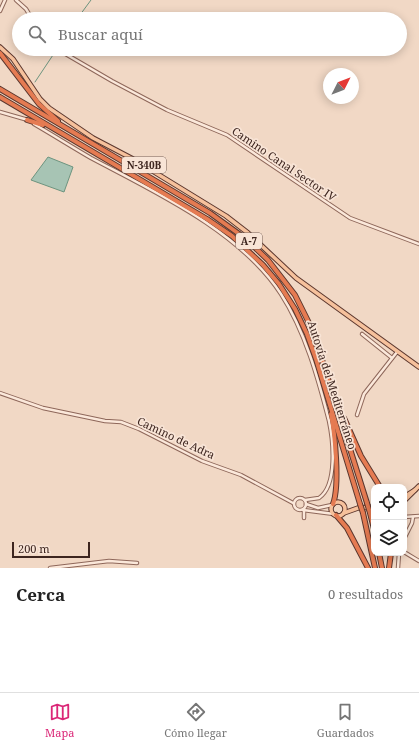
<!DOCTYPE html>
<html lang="es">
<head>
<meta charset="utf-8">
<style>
  :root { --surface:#fff; --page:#f6f6f6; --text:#222; --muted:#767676; --line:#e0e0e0; --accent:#db2777 }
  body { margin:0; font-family:"Noto Serif",serif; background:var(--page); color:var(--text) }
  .controls { position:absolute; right:12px; bottom:12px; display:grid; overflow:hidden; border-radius:8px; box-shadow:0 2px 10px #0003 }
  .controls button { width:36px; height:36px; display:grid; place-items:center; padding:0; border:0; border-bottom:1px solid var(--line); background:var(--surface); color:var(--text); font:20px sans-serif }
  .compass { position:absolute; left:323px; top:68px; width:36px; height:36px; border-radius:50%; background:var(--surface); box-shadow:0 2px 10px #0003; rotate:48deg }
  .scale { position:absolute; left:12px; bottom:10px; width:78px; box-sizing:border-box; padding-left:4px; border:2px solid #3d251f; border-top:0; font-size:11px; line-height:14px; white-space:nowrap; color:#3d251f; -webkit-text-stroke:3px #f8e4d6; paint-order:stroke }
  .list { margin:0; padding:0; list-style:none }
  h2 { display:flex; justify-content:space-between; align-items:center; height:52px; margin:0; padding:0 16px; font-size:17px }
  h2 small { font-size:13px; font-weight:400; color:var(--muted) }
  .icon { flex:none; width:22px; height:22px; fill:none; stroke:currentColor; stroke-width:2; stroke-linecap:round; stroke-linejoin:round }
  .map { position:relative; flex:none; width:419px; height:568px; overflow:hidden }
  .search { position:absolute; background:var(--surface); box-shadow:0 2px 10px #0003; left:12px; right:12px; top:12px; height:44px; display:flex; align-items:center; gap:10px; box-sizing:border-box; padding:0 14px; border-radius:22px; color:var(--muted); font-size:15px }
  .sheet { height:124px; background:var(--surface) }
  nav { display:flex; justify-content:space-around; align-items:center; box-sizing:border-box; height:56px; border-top:1px solid var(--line); background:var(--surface); font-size:11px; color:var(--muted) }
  nav a { display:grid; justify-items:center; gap:2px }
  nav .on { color:var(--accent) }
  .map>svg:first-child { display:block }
  .water { fill:#a7c4b4; stroke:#6d947f }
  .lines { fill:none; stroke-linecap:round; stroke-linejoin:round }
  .stream { stroke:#6d947f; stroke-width:1 }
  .minor-casing { stroke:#8e675a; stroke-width:4.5 }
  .major-casing { stroke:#5c372e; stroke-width:5.5 }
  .highway-casing { stroke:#5c372e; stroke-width:6 }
  .minor { stroke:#fbe8da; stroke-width:2.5 }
  .major { stroke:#f6c19c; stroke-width:3.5 }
  .highway { stroke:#e57b52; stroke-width:4 }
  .highway-bridge-casing { stroke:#5c372e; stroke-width:6; stroke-linecap:butt }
  .highway-bridge { stroke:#e57b52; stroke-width:4 }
  .labels { text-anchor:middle; stroke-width:3.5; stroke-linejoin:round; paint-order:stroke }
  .shield { fill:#f8e4d6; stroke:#755e56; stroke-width:1 }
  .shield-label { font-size:10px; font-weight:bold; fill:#3d251f }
  .street-label { font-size:11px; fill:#3d251f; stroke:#f8e4d6 }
</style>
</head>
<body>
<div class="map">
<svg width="419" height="568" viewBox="0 0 419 568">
  <rect width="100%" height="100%" fill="#f1d8c5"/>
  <!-- water -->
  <polygon class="water" points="48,157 73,167 64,192 31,180"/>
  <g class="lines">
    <!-- stream -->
    <g class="stream">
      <polyline points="77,19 91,0"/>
      <polyline points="35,82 57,49"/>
    </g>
    <defs>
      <g id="minor">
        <polyline points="16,0 26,9 32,19"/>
        <polyline points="0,11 5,0"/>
        <polyline points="57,49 112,81 167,110 227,135 350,218 419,244"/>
        <polyline points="0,112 28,120"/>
        <path d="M34,124C53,135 72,147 91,158C155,192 240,231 281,294C305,331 318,378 329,421C333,440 338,485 319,498L305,500"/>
        <polyline points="362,334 392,358"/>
        <polyline points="0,393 43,408 105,421 121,422 139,429 202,461 241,475 293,503"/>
        <polyline points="357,415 364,394 397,352"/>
        <circle cx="300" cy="504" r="6"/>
        <polyline points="306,504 318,508 332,505"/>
        <polyline points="303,510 334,514"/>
        <polyline points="404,517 419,516"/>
        <polyline points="304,518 304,510"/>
        <polyline points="404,539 412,523 413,517"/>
        <polyline points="404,552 419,561"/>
        <polyline points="50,568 109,561 137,563"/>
        <polyline points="398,568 399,553"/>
      </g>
      <g id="major">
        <polyline points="0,47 13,59 40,99 49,108 93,138 133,159 226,216 248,233 296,278 419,367"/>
        <polyline points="404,497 415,490"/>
        <polyline points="404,501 419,486"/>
        <circle cx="338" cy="509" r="7"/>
        <polyline points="344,513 358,508 374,507"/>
      </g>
      <g id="highway">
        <polyline points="0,53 39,104 58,121"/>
        <polyline points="0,89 210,213 246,239 268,260 295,295 313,331 367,503"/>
        <polyline points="0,97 207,219 232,236 263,265 279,284 295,309 307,334 316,359 360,504"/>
        <polyline points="27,120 43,125"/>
        <path d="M331,414C335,435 340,485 333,504"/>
        <polyline points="344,418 361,456 380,487"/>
        <polyline points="363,513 375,568"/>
        <polyline points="370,513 374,529"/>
        <polyline points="336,515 347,528 368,568"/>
        <polyline points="379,553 382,568"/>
        <polyline points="389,568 391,553"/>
      </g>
    </defs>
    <!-- minor casing -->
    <use href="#minor" class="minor-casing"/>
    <!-- major casing -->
    <use href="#major" class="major-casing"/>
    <!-- highway casing -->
    <use href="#highway" class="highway-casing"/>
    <!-- minor -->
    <use href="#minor" class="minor"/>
    <!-- major -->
    <use href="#major" class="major"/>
    <!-- highway -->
    <use href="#highway" class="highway"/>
    <defs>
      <g id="highway-bridge">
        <polyline points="367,503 370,513"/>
        <polyline points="360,504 363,513"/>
      </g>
    </defs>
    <!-- highway-bridge casing -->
    <use href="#highway-bridge" class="highway-bridge-casing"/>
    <!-- highway-bridge -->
    <use href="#highway-bridge" class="highway-bridge"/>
  </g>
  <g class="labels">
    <!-- shield labels -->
    <g class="shield">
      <rect x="122" y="157" width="44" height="16" rx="3"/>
      <rect x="236" y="233" width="26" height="16" rx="3"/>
    </g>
    <g class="shield-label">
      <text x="144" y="169">N-340B</text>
      <text x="249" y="245">A-7</text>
    </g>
    <!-- street labels -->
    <g class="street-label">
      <text transform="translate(284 164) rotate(34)" y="4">Camino Canal Sector IV</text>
      <text transform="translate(332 385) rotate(72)" y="4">Autovía del Mediterráneo</text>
      <text transform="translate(176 438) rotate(25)" y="4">Camino de Adra</text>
    </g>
  </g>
</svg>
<div class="controls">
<button><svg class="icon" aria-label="locate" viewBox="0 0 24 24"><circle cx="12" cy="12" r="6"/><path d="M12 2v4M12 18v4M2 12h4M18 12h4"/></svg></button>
<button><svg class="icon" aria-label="layers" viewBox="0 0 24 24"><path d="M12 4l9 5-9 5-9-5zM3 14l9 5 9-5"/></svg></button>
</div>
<svg class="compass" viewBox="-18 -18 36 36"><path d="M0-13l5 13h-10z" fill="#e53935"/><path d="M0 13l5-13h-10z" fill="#767676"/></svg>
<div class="scale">200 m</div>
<div class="search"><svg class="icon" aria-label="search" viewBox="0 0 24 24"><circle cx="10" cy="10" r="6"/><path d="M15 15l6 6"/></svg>Buscar aquí</div>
</div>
<section class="sheet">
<h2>Cerca<small>0 resultados</small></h2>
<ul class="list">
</ul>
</section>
<nav>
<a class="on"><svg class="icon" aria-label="map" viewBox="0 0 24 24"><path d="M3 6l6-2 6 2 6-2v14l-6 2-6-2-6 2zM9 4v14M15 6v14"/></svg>Mapa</a>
<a><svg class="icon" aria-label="directions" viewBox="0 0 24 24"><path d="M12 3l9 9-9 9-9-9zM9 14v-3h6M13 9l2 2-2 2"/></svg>Cómo llegar</a>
<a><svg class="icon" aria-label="saved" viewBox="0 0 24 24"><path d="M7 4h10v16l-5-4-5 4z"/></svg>Guardados</a>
</nav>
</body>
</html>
